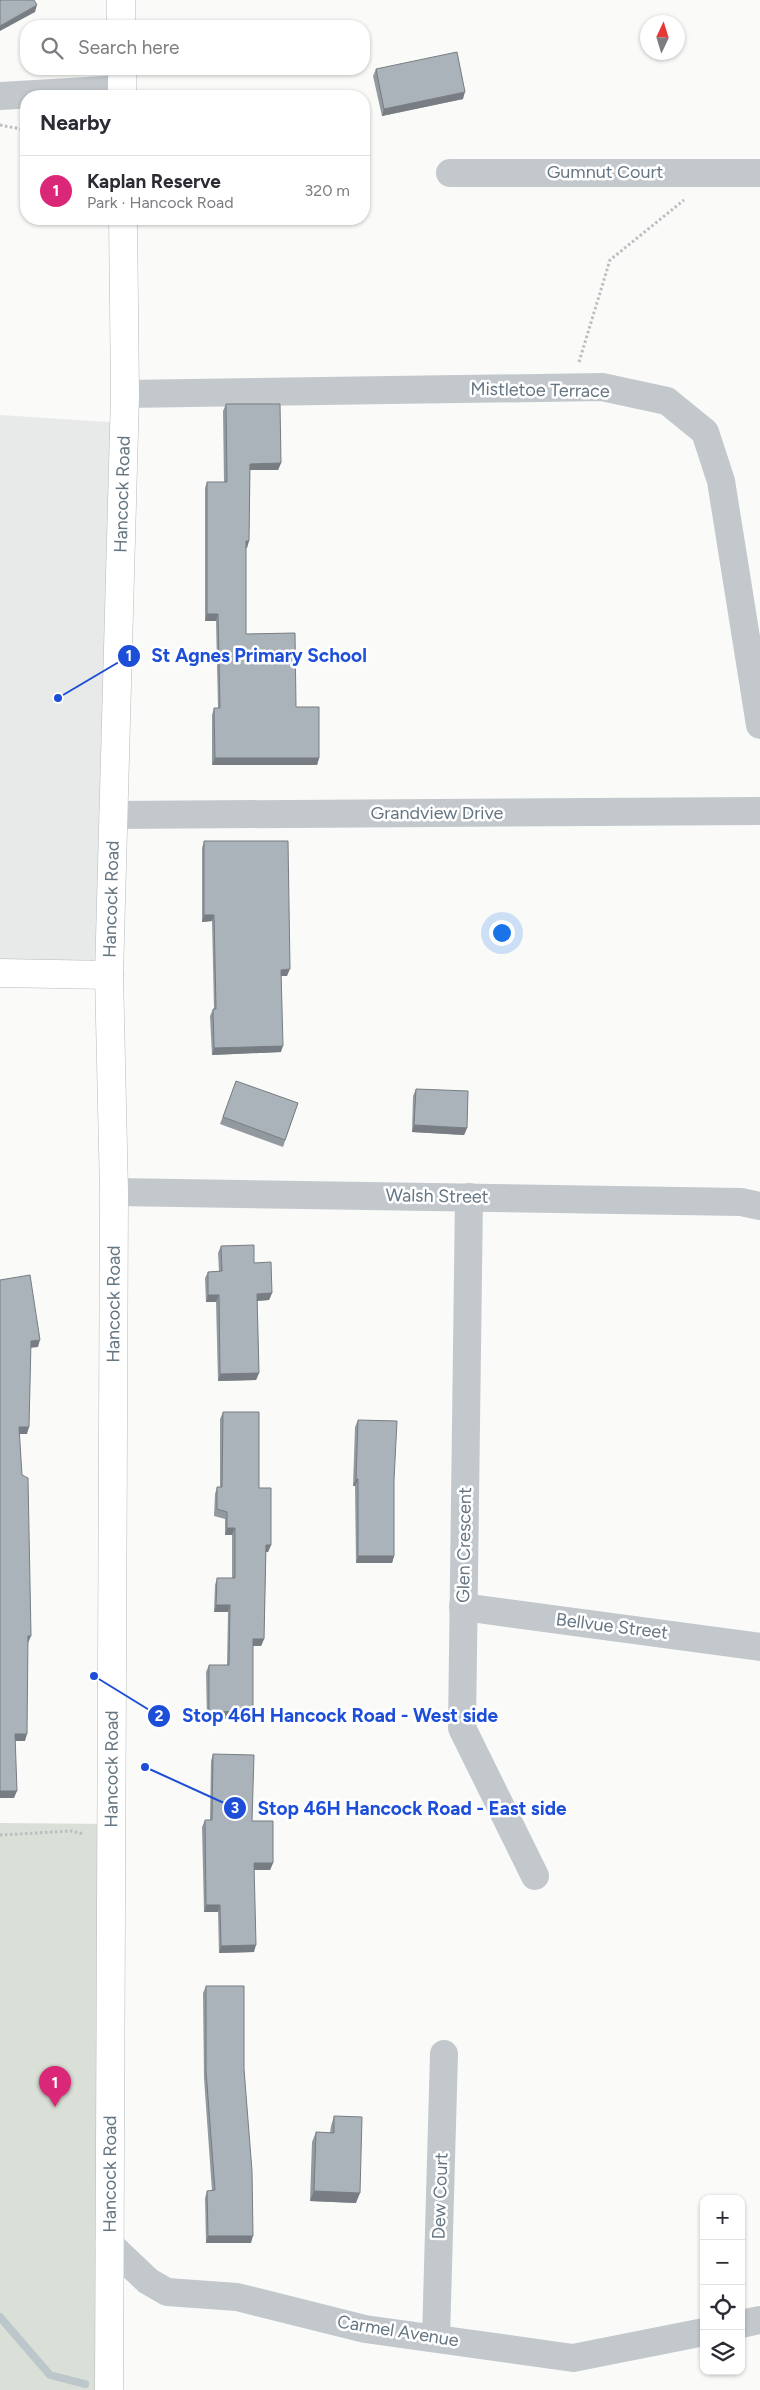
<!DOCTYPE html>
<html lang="en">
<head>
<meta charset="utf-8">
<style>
  :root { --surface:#fff; --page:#f7f7f7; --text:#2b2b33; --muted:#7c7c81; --line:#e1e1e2; --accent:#db2777 }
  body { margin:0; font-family:Figtree,sans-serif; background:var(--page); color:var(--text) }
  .controls { position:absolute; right:15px; bottom:15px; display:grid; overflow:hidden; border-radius:10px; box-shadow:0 1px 4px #0004 }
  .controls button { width:45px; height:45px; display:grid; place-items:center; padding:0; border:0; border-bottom:1px solid var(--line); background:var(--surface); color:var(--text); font:25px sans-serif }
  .compass { position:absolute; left:640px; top:15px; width:45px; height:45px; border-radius:50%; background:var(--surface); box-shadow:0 1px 4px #0004; rotate:4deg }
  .you { position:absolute; left:501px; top:932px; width:18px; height:18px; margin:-12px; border:4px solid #fff; border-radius:50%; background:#1a73e8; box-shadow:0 0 0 8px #1a73e833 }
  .badge { display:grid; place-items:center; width:32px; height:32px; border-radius:50%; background:var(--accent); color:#fff; font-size:16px; font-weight:700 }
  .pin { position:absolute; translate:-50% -41px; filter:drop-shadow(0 1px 2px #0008) }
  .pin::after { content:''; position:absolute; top:26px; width:18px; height:15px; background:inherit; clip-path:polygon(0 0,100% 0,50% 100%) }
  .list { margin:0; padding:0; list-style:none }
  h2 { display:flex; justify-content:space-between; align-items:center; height:65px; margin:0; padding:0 20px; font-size:21px }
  h2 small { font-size:16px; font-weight:400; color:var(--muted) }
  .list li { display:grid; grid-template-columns:32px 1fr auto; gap:15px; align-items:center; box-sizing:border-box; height:70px; padding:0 20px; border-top:1px solid var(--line) }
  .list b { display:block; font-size:19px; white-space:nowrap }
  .list p { margin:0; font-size:16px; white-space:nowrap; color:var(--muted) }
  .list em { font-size:16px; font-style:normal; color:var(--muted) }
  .icon { flex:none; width:28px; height:28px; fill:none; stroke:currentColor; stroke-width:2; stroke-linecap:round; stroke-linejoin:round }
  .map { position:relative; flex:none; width:760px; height:2390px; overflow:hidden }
  .search { position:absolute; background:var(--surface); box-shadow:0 1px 4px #0004; left:20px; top:20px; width:350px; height:55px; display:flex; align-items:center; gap:12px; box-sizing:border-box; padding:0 18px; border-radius:20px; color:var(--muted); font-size:19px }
  .panel { position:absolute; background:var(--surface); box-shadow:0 1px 4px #0004; left:20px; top:90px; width:350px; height:135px; border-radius:20px }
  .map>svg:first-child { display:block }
  .built { fill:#e8e9e9 }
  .green { fill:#dadfd7 }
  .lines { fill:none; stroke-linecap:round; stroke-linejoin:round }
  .stream { stroke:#bbc7cb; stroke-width:8 }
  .major-casing { stroke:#b5babe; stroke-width:29 }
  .path { stroke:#bbbfc2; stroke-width:3; stroke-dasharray:2.5 2.5; stroke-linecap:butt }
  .minor { stroke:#c3c8cc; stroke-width:28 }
  .major { stroke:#fff; stroke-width:28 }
  .wall { fill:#929a9f }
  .shaded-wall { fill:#777d82 }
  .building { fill:#aab3b9; stroke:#777d82 }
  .labels { text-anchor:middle; stroke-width:5; stroke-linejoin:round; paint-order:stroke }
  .street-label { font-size:18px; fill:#657683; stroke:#fff }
  .leader { fill:none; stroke:#1d4ed8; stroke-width:2 }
  .callout-dot { fill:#1d4ed8; stroke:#fff; stroke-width:2 }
  .mark-label { font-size:15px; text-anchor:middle; font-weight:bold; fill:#fff }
  .callout-label { font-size:19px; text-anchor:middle; font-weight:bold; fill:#1d4ed8; stroke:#fff; stroke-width:5; stroke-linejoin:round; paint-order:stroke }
</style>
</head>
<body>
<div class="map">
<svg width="760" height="2390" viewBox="0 0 760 2390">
  <rect width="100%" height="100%" fill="#fafaf8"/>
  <!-- built -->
  <polygon class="built" points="0,415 124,423 109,975 0,974"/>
  <!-- green -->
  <polygon class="green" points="0,1823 111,1824 109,2390 0,2390"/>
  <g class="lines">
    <!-- stream -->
    <polyline class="stream" points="0,2317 50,2375 85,2384"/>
    <defs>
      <g id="major">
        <polyline points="121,0 121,26"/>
        <polyline points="122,69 122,96"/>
        <polyline points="0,973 109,975"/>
        <path id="s1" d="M109,2390L114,1192L109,975L125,394L123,219"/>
      </g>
    </defs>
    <!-- major casing -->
    <use href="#major" class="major-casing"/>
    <!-- path -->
    <g class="path">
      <polyline points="0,125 26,130"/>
      <polyline points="579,362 610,260 684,200"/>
      <polyline points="0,1835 71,1831 84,1834"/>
    </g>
    <!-- minor -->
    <g class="minor">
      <polyline points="0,96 122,89"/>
      <polyline points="450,173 760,173"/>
      <polyline points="125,394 602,387 667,401 705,432 721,481 760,725"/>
      <polyline points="113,815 760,811"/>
      <polyline points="114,1192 741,1202 760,1206"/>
      <polyline points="469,1197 462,1728 535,1876"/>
      <polyline points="463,1607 760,1647"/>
      <polyline points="109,2244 148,2281 167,2292 237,2297 365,2329 573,2358 704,2332"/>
      <polyline points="741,2324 760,2320"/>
      <polyline points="436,2338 444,2054"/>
    </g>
    <!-- major -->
    <use href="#major" class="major"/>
  </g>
  <!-- wall -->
  <g class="wall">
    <polygon points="376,69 463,99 382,116 373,76"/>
    <polygon points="226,404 281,463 278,470 250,470 249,541 246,548 246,634 296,707 319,758 317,765 212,765 212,715 214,708 218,708 216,621 205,621 205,488 207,482 224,482 223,411"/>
    <polygon points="204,841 287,976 281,976 281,1052 212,1055 210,1016 213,1009 214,1009 212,921 202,922 202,848"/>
    <polygon points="236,1081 298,1103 283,1147 220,1124"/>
    <polygon points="416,1089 467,1128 464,1135 412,1132 413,1096"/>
    <polygon points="221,1246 254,1263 272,1293 269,1300 257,1301 259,1373 256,1380 218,1381 216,1302 206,1302 205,1278 208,1272 219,1271 218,1253"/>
    <polygon points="223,1412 259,1488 271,1545 268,1552 266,1552 264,1639 261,1646 253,1646 253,1711 251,1718 207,1719 206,1672 209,1665 227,1665 228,1612 214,1612 215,1585 217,1578 232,1578 232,1535 225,1535 225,1519 214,1516 215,1494 217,1487 220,1487 220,1419"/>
    <polygon points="358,1420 394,1480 394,1556 392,1563 356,1563 355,1486 353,1486 355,1427"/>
    <polygon points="213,1754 252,1821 273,1863 270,1870 254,1870 254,1952 219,1953 218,1912 204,1912 202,1827 205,1820 210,1820 211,1761"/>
    <polygon points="206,1986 244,2069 251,2243 206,2243 205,2198 207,2191 212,2191 204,2078 203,1993"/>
    <polygon points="334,2116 356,2203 310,2201 312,2142 316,2132 330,2133 331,2126"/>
  </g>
  <!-- shaded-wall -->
  <g class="shaded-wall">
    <polygon points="37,5 35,12 0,31 0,26"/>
    <polygon points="465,92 463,99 382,116 384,109"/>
    <polygon points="281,463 278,470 247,470 250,464"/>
    <polygon points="246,541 249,541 247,548 243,548"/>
    <polygon points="207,614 218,614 216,621 205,621"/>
    <polygon points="215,758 319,758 317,765 212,765"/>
    <polygon points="204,915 214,915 212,921 202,922"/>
    <polygon points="290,969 287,976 278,976 281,970"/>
    <polygon points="283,1046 281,1052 212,1055 214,1048"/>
    <polygon points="414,1125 467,1128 464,1135 412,1132"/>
    <polygon points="272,1293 269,1300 255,1301 257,1294"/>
    <polygon points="208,1295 219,1295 216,1302 206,1302"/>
    <polygon points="40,1340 38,1347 29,1348 31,1341"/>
    <polygon points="259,1373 256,1380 218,1381 220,1374"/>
    <polygon points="19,1427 29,1427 27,1434 16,1434"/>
    <polygon points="356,1479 358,1479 355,1486 353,1486"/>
    <polygon points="227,1528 235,1528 232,1535 225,1535"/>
    <polygon points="266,1545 271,1545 268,1552 263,1552"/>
    <polygon points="358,1556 394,1556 392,1563 356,1563"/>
    <polygon points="216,1605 230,1605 228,1612 214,1612"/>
    <polygon points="28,1636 31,1636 28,1643 25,1643"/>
    <polygon points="253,1639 264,1639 261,1646 250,1646"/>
    <polygon points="253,1711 251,1718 207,1719 209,1712"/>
    <polygon points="15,1734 27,1734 25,1741 13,1741"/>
    <polygon points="0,1791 17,1791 14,1798 0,1798"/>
    <polygon points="254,1863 273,1863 270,1870 251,1870"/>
    <polygon points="206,1905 220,1905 218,1912 204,1912"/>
    <polygon points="256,1945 254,1952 219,1953 221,1946"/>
    <polygon points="314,2191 360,2193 356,2203 310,2201"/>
    <polygon points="208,2236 253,2236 251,2243 206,2243"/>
  </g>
  <!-- building -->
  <g class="building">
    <polygon points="0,0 34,0 37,5 0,26"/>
    <polygon points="457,52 465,92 384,109 376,69"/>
    <polygon points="226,404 280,404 281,463 250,464 249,541 246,541 246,634 295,633 296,707 319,707 319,758 215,758 214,708 220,708 218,614 207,614 207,482 227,482"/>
    <polygon points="204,841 288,841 290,969 281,970 283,1046 214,1048 213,1009 216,1009 214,915 204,915"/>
    <polygon points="236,1081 298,1103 285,1140 223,1117"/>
    <polygon points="416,1089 468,1091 467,1128 414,1125"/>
    <polygon points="254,1245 254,1263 271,1262 272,1293 257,1294 259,1373 220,1374 219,1295 208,1295 208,1272 222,1271 221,1246"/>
    <polygon points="30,1275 40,1340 31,1341 29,1427 19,1427 22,1475 28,1478 31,1636 28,1636 27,1734 15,1734 17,1791 0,1791 0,1280"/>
    <polygon points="223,1412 259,1412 259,1488 271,1488 271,1545 266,1545 264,1639 253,1639 253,1711 209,1712 209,1665 229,1665 230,1605 216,1605 217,1578 235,1578 235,1528 227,1528 227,1512 217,1509 217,1487 222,1487"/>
    <polygon points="358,1420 397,1421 394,1480 394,1556 358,1556 358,1479 356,1479"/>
    <polygon points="213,1754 254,1755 252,1821 273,1821 273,1863 254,1863 256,1945 221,1946 220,1905 206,1905 205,1820 212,1820"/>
    <polygon points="206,1986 244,1986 244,2069 252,2171 253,2236 208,2236 207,2191 215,2190 206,2071"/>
    <polygon points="334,2116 362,2117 360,2193 314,2191 316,2132 334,2133"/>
  </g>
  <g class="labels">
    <!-- street labels -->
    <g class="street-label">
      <text x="605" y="178">Gumnut Court</text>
      <text transform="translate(540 390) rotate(1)" y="6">Mistletoe Terrace</text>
      <text dy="6" stroke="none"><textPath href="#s1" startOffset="1896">Hancock Road</textPath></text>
      <text x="437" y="819">Grandview Drive</text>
      <text dy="6" stroke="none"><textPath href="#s1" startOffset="1491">Hancock Road</textPath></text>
      <text transform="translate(437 1196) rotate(1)" y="6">Walsh Street</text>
      <text dy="6" stroke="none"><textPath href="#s1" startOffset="1086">Hancock Road</textPath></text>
      <text transform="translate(464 1545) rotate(-89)" y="6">Glen Crescent</text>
      <text transform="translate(612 1626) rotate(7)" y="6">Bellvue Street</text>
      <text dy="6" stroke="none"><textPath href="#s1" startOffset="621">Hancock Road</textPath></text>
      <text dy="6" stroke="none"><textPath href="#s1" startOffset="216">Hancock Road</textPath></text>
      <text transform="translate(440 2196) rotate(-88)" y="6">Dew Court</text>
      <text transform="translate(398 2331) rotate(9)" y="6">Carmel Avenue</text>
    </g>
  </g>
  <!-- callouts -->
  <path class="leader" d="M58 698L129 656M94 1676L159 1716M145 1767L235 1808"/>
  <g class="callout-dot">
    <circle cx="58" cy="698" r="5"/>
    <circle cx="94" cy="1676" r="5"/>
    <circle cx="145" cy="1767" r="5"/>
    <circle cx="129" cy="656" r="12"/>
    <circle cx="159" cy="1716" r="12"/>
    <circle cx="235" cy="1808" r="12"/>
  </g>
  <g class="mark-label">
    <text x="129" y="661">1</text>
    <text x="159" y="1721">2</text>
    <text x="235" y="1813">3</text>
  </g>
  <g class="callout-label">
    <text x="259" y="662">St Agnes Primary School</text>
    <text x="340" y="1722">Stop 46H Hancock Road - West side</text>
    <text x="412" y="1815">Stop 46H Hancock Road - East side</text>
  </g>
</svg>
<div class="controls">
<button>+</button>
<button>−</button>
<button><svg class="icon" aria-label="locate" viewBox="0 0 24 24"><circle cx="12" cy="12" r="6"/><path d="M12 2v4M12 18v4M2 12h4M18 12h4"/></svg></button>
<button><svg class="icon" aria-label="layers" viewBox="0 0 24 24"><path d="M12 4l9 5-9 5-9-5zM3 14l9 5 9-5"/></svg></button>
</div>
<svg class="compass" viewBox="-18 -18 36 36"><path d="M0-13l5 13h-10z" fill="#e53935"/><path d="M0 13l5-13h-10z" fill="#7c7c81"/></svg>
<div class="you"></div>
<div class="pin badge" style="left:55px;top:2107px">1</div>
<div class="search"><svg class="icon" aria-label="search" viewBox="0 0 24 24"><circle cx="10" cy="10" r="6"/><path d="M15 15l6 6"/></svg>Search here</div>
<section class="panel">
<h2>Nearby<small></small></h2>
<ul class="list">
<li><span class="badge">1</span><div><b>Kaplan Reserve</b><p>Park · Hancock Road</p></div><em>320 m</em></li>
</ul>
</section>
</div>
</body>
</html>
